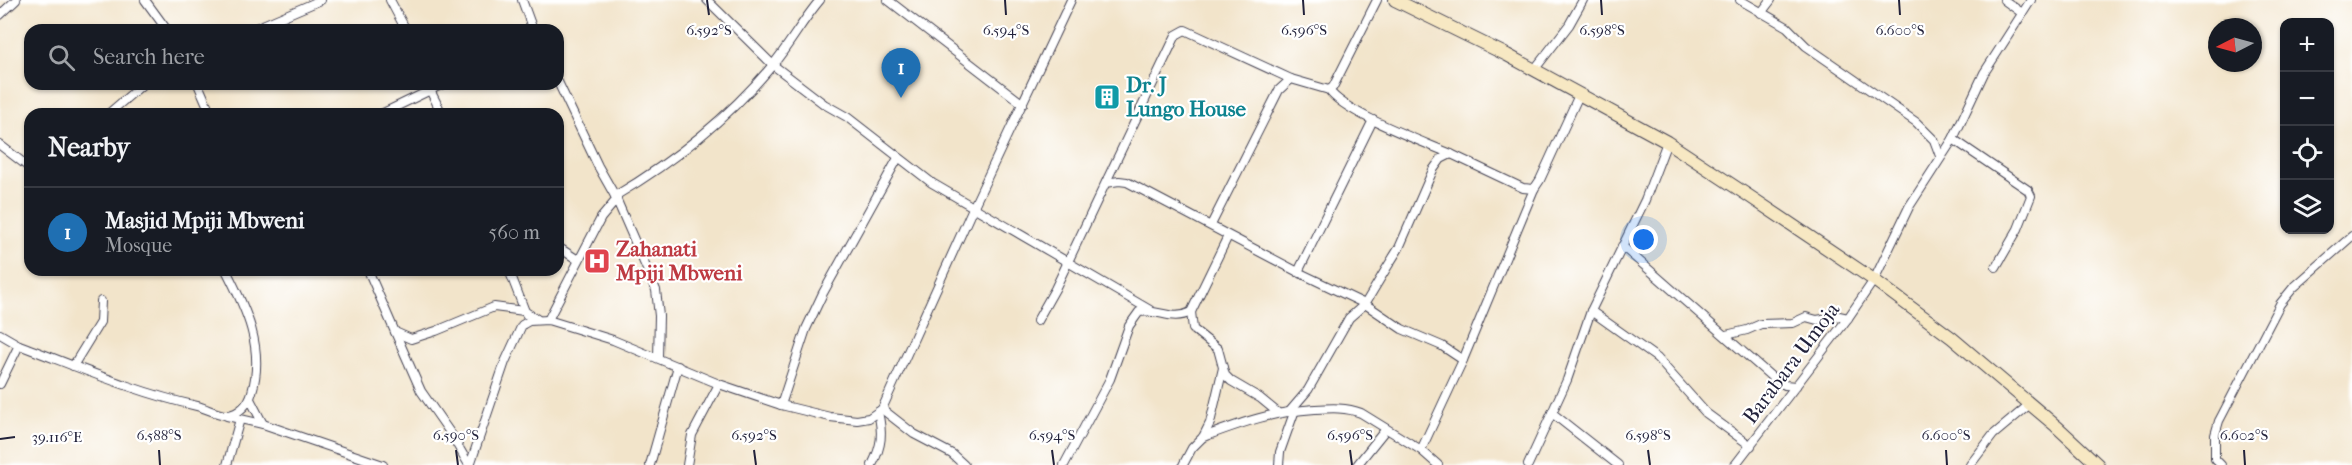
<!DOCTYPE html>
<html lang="en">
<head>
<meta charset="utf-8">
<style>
  :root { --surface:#171b24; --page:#242831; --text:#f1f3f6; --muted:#9ea1a6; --line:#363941; --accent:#1f6fb2 }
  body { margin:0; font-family:"IM FELL French Canon",serif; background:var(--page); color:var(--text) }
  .controls { position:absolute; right:18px; top:18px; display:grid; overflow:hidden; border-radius:12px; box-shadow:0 2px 4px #0004 }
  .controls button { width:54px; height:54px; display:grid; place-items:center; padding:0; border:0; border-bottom:2px solid var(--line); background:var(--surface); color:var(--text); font:30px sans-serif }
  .compass { position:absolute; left:2208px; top:18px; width:54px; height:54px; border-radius:50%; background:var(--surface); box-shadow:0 2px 4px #0004; rotate:264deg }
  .you { position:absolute; left:1644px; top:240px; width:21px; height:21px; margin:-15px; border:4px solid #fff; border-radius:50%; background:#1a73e8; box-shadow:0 0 0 9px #1a73e833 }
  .badge { display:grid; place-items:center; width:39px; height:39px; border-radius:50%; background:var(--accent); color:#fff; font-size:20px; font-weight:700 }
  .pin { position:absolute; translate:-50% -50px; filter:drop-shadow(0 2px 3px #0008) }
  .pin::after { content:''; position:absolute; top:32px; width:21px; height:18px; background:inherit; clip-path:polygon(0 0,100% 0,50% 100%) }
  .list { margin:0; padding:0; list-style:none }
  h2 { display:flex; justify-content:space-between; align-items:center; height:78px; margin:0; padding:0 24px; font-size:26px }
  h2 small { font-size:20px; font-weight:400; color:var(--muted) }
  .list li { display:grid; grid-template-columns:39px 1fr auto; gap:18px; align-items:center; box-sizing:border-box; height:90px; padding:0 24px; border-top:2px solid var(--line) }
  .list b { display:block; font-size:22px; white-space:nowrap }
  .list p { margin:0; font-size:20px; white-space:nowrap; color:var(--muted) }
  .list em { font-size:20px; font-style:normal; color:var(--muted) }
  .icon { flex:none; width:33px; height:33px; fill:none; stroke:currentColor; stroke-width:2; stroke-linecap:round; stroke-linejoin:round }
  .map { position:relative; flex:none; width:2352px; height:465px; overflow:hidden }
  .search { position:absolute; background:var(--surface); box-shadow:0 2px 4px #0004; left:24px; top:24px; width:540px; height:66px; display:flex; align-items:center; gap:15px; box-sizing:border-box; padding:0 21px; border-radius:18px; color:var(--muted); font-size:22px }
  .panel { position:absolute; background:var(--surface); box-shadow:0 2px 4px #0004; left:24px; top:108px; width:540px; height:168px; border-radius:18px }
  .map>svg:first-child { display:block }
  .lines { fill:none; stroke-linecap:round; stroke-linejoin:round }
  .street-casing { stroke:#413f50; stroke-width:10 }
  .secondary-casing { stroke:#413f50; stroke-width:14 }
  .street { stroke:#fff; stroke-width:8 }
  .secondary { stroke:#f7e8c3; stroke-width:12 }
  .ticks { fill:none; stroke:#22223b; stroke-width:2 }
  .labels { text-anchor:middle; stroke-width:4.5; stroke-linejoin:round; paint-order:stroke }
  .culture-label { font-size:21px; font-weight:bold; fill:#0d838f; stroke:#fff; text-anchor:start }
  .health-label { font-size:21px; font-weight:bold; fill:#be3a42; stroke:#fff; text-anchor:start }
  .street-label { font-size:21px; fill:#22223b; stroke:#fff }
  .ticks-label { font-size:15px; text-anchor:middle; fill:#22223b; stroke:#fff; stroke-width:4.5; stroke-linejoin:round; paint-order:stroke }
</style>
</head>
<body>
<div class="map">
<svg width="2352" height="465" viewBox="0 0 2352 465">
  <rect width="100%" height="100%" fill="#fff"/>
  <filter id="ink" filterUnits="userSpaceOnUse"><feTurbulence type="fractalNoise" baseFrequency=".0167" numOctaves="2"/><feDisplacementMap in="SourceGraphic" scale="12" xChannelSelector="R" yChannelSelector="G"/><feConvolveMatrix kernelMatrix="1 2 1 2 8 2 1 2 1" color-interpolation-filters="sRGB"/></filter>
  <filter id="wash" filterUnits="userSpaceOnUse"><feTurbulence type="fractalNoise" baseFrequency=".008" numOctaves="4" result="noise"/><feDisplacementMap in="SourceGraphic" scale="24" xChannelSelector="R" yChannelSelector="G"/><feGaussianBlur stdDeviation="1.35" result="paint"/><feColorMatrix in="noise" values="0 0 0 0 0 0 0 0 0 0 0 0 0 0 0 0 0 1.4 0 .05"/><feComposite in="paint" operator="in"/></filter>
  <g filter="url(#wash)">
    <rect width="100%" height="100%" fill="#f2e4ca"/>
  </g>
  <g filter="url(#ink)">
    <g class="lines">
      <defs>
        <g id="street">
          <polyline points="145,0 167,30"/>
          <polyline points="390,0 406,30"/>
          <polyline points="522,0 533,30"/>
          <polyline points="707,0 773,65 824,104 847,117 932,183 1150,310"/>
          <polyline points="888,0 1023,104"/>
          <polyline points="1740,0 1787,27 1806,46 1916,122 1934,140 1940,156"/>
          <polyline points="2004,0 2022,13"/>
          <polyline points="1761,13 1771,0"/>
          <polyline points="0,15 16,0"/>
          <polyline points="251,30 321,0"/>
          <polyline points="1534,70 1569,25 1583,0"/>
          <polyline points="558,82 598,166 615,196 656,290 659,316 658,357"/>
          <polyline points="198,84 211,114"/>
          <polyline points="427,84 442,114"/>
          <path d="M1329,90C1344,113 1424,142 1451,154"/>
          <polyline points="108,114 143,84"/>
          <polyline points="381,114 443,84"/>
          <polyline points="1953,139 2028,190 2031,196 2018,229 1996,267"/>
          <polyline points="0,145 30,168"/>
          <polyline points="1106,183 1119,181 1127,182 1298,272 1365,304 1402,329 1442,346 1463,360"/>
          <path d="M615,196C674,161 727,119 771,67C789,46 802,21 820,0"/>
          <polyline points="1211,225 1279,90 1291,79 1329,90 1333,87 1377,0"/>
          <polyline points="1228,236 1191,312 1193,329 1218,349 1225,375 1231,381 1260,398 1277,412"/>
          <polyline points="1622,246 1774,379 1785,385 1796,386"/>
          <polyline points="558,247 578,260"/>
          <polyline points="368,270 395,332 411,339 436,331 494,307 524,311 537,319"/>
          <polyline points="509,270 526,314"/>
          <polyline points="1298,272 1373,120"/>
          <polyline points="1591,311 1657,358 1706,413 1751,446"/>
          <polyline points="548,320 601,218 617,199"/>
          <polyline points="1037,321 1055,289 1176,35 1185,30 1291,79"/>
          <polyline points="395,332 421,391 451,434 469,465"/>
          <path d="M0,334L19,345C78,367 135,392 197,406C206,408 217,415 227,415C240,414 249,403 252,392C265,348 246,309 226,270"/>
          <polyline points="1726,335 1747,330 1761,324 1793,323 1806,317 1817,320 1839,316 1848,318"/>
          <polyline points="73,366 100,322 101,301"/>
          <polyline points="0,384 19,345"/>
          <polyline points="250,399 263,424"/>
          <polyline points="781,405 806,329 823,293 898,158"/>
          <polyline points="882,409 914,434 952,454 964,465"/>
          <polyline points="1290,411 1308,390 1349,318 1365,304 1386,269 1399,248 1433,170 1441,159 1451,154 1523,188 1534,189 1540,180 1579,95"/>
          <polyline points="1552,413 1618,465"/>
          <polyline points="227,416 263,424 383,465"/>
          <path d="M1203,437C1244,422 1270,412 1315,409C1331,408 1346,407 1361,413L1421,450L1438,465"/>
          <polyline points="1421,450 1463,360 1534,189"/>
          <polyline points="227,465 240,419"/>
          <polyline points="470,465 505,362 522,325 529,321 548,320 613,340 719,384 781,405 830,417 857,420 869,418 882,409 973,208 1071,0"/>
          <polyline points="650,465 678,366"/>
          <polyline points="687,465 692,435 719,384"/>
          <path d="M872,465C882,446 883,433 878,412"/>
          <path d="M1064,465L1110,379L1129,326L1139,312C1159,308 1171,322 1191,312"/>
          <polyline points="1183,465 1192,448 1203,437 1210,423 1223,368"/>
          <polyline points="1279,465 1280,452 1295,410"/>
          <polyline points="1357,465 1386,429"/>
          <polyline points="1528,465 1567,380 1591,311 1645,200 1667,142"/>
          <polyline points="1735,465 1848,318 1874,280 1909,207 1953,139 1984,73 2031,0"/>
          <polyline points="1970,465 1993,435 2030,404"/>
          <polyline points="2221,465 2215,459 2215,435 2219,421 2280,304 2293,288 2352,236"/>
        </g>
        <polyline id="secondary" points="1395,0 1507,55 1667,142 1749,196 1874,280 1952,338 2056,426 2098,465"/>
      </defs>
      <!-- street casing -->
      <use href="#street" class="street-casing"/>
      <!-- secondary casing -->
      <use href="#secondary" class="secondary-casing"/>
      <!-- street -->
      <use href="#street" class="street"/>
      <!-- secondary -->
      <use href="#secondary" class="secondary"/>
    </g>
  </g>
  <!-- ticks -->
  <path class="ticks" d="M707,0L709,15M1005,0L1006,15M1303,0L1304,15M1601,0L1602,15M1899,0L1900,15M0,439L15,437M159,450L160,465M456,450L458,465M754,450L756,465M1052,450L1054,465M1350,450L1352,465M1648,450L1650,465M1946,450L1947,465M2244,450L2245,465"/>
  <!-- icons -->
  <defs>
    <symbol id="building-square" viewBox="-11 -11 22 22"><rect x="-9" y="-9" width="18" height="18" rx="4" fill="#0f9aa8" stroke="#fff"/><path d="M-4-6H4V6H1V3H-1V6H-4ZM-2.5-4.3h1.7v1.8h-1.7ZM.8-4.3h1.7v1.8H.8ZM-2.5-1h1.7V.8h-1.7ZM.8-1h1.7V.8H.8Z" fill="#fff"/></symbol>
    <symbol id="hospital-square" viewBox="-11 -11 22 22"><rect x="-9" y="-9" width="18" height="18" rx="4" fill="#e0444e" stroke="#fff"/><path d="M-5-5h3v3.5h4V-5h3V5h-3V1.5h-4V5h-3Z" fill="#fff"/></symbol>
  </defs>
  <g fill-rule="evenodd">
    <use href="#building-square" x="1092" y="82" width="30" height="30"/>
    <use href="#hospital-square" x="582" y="246" width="30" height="30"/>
  </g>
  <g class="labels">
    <!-- culture labels -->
    <g class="culture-label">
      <text x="1126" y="92">Dr. J<tspan x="1126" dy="24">Lungo House</tspan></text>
    </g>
    <!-- health labels -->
    <g class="health-label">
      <text x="616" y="256">Zahanati<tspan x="616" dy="24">Mpiji Mbweni</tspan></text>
    </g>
    <!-- street labels -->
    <g class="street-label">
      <text transform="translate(1791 363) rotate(-53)" y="7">Barabara Umoja</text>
    </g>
  </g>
  <g class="ticks-label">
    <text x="709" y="35">6.592°S</text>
    <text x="1006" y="35">6.594°S</text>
    <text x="1304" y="35">6.596°S</text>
    <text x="1602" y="35">6.598°S</text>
    <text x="1900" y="35">6.600°S</text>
    <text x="159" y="440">6.588°S</text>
    <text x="456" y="440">6.590°S</text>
    <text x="754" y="440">6.592°S</text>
    <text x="1052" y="440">6.594°S</text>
    <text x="1350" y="440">6.596°S</text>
    <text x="1648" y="440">6.598°S</text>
    <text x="1946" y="440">6.600°S</text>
    <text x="2244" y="440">6.602°S</text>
    <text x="57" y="442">39.116°E</text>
  </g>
</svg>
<div class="controls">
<button>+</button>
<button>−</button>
<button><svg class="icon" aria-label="locate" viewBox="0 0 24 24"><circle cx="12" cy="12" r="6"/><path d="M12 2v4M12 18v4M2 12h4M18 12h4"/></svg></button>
<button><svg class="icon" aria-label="layers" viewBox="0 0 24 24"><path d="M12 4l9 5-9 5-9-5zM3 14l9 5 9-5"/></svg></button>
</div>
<svg class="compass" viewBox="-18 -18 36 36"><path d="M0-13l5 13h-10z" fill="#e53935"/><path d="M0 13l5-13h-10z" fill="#9ea1a6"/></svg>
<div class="you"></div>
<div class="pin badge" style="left:901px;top:98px">1</div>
<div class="search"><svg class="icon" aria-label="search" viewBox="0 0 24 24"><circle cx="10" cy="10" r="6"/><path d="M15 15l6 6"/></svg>Search here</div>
<section class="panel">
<h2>Nearby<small></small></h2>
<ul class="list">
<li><span class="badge">1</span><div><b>Masjid Mpiji Mbweni</b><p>Mosque</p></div><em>560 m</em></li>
</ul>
</section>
</div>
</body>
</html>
